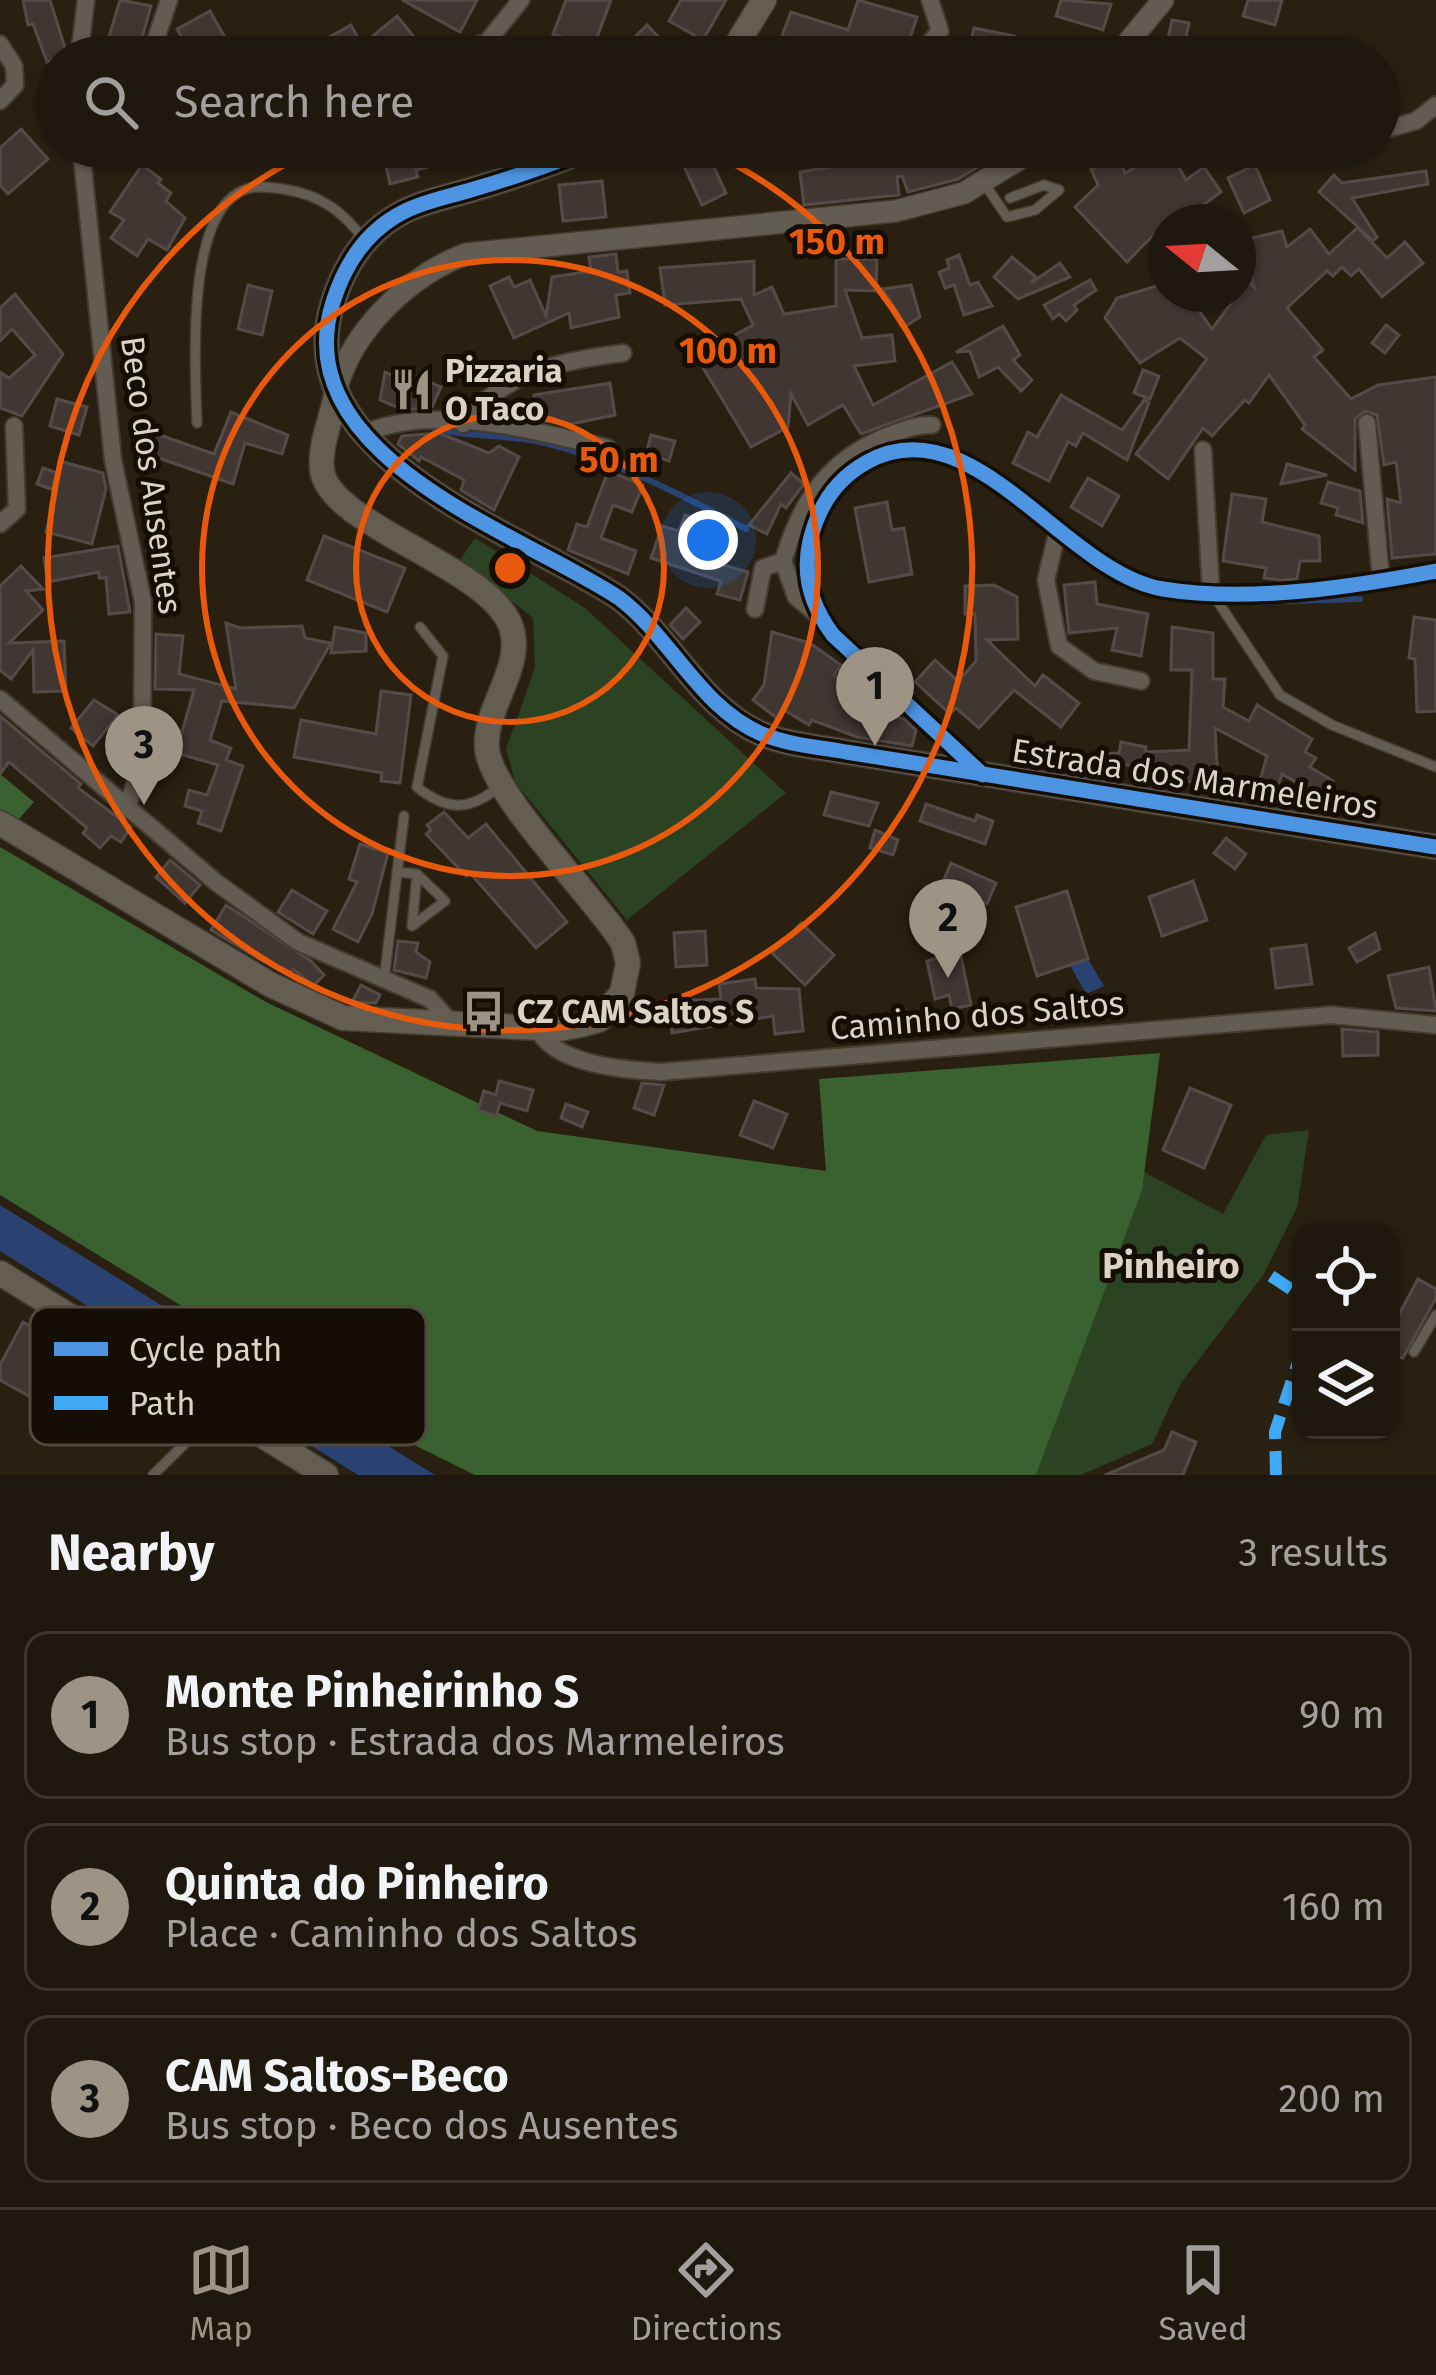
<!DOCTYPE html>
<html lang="en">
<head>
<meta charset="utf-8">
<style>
  :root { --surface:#1f180e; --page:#2c251c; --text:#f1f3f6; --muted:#a1a09e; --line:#3c372e; --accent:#9e9486 }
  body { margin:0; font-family:"Fira Sans",sans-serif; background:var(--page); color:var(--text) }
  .controls { position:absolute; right:36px; bottom:36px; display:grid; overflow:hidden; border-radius:24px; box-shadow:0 3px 9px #0004 }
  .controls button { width:108px; height:108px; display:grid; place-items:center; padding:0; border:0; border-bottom:3px solid var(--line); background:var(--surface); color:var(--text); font:60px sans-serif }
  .compass { position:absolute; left:1148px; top:204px; width:108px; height:108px; border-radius:50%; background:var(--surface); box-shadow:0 3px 9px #0004; rotate:288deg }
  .you { position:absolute; left:708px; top:540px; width:42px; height:42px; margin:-30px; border:9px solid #fff; border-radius:50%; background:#1a73e8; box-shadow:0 0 0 18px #1a73e833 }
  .badge { display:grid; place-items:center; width:78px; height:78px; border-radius:50%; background:var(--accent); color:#111; font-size:39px; font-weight:700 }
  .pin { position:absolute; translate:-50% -99px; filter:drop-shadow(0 3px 6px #0008) }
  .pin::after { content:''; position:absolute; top:63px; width:42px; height:36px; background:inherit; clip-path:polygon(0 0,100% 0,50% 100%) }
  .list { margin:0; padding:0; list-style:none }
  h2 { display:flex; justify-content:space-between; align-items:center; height:156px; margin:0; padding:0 48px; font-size:51px }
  h2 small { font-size:39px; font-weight:400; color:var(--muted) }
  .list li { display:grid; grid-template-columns:78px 1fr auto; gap:36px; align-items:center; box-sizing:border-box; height:168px; margin:0 24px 24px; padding:0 24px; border:3px solid var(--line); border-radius:24px }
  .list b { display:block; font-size:45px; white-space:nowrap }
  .list p { margin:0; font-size:39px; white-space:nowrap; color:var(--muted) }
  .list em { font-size:39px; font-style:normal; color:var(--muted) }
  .icon { flex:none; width:66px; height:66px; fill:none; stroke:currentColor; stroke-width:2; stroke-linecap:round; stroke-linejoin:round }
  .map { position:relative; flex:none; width:1436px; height:1475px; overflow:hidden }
  .search { position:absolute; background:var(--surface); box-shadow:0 3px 9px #0004; left:36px; right:36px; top:36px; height:132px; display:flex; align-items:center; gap:30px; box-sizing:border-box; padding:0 42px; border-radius:66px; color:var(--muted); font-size:45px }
  .sheet { height:732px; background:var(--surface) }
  nav { display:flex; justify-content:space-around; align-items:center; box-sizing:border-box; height:168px; border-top:3px solid var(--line); background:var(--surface); font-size:33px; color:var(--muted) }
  nav a { display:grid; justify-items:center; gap:6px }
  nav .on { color:var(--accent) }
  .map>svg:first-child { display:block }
  .green { fill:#2b4322 }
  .forest { fill:#3a6230 }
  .water { fill:#2a4272 }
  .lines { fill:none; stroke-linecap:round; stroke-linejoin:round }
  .stream { stroke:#2a4272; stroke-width:6 }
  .building { fill:#403733; stroke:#544b48; stroke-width:3 }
  .service-casing { stroke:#443c30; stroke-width:12 }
  .minor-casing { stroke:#443c30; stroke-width:20 }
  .tertiary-casing { stroke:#443c30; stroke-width:24 }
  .secondary-casing { stroke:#443c30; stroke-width:27 }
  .service { stroke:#625c52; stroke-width:9 }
  .minor { stroke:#625c52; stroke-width:16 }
  .tertiary { stroke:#625c52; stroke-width:21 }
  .secondary { stroke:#645d51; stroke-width:24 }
  .quiet { stroke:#3fa9f5; stroke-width:12; stroke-dasharray:24 12; stroke-linecap:butt }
  .cycleway-casing { stroke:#150e05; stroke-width:22 }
  .cycleway { stroke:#4d94e3; stroke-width:15 }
  .ring { fill:none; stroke:#e8590c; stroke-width:6 }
  .labels { text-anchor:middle; stroke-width:10; stroke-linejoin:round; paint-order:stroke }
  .poi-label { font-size:33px; font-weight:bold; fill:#ddd3c4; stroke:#150e05; text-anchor:start }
  .street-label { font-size:33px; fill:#ddd3c4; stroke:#150e05 }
  .neighbourhood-label { font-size:36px; font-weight:bold; fill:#ddd3c4; stroke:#150e05 }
  .key { fill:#150e05; stroke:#51493e; stroke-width:3 }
  .key-label { font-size:33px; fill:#ddd3c4 }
  .centre { fill:#e8590c; stroke:#150e05; stroke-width:6 }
  .ring-label { font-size:36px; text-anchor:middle; font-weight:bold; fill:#e8590c; stroke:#150e05; stroke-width:10; stroke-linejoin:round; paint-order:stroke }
</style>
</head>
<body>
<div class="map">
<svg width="1436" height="1475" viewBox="0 0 1436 1475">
  <rect width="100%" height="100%" fill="#292012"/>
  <!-- green -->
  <g class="green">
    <polygon points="475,538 585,608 786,793 627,920 515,782 506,749 535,668 533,618 460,560"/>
    <polygon points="1309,1130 1297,1208 1264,1274 1181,1383 1152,1444 1081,1475 1036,1475 1144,1172 1223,1214 1266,1135"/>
  </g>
  <!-- forest -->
  <g class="forest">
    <polygon points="0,774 34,802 0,840"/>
    <polygon points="0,847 266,1002 537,1131 826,1171 819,1079 1160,1053 1142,1190 1036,1475 475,1475 388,1432 0,1195"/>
  </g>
  <!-- water -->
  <g class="water">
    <polygon points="1088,959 1104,986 1086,994 1070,965"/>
    <polygon points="0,1205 435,1475 358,1475 0,1251"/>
  </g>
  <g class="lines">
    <!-- stream -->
    <g class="stream">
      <path d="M430,427C468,439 509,433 549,444C616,461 684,496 746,529"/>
      <polyline points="1256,602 1360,599"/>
    </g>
  </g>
  <!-- building -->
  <g class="building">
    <polygon points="23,0 50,0 67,54 47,62 33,24 28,25"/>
    <polygon points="120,0 151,6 140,46 109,37"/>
    <polygon points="402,0 477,0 460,32"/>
    <polygon points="566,0 611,0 593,48 553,34"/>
    <polygon points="681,0 726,0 703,40 669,21"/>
    <polygon points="858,0 917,17 904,57 849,51 848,57 774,57 791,12 848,30"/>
    <polygon points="1061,0 1111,4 1103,30 1056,16"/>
    <polygon points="1248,0 1282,0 1275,25 1243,16"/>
    <polygon points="210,11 236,57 163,57 185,43 177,29"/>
    <polygon points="397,16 423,48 412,57 293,57 351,25 362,45"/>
    <polygon points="1172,20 1189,23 1182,57 1164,57"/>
    <polygon points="647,25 678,57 639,57 627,45"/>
    <polygon points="974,28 1014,36 1009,57 967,57"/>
    <polygon points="21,129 48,159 8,194 0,185 0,148"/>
    <polygon points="406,147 482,147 483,153 416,170 418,177 390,184 383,153"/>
    <polygon points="889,147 1010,147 958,179 908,192 902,176 897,177 899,195 804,205 800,172 894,157"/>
    <polygon points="705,148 726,193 702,205 681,160"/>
    <polygon points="1156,155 1161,165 1174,158 1186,180 1204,167 1221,192 1180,222 1166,222 1127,262 1075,207 1098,185 1091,169 1119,158 1125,173"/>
    <polygon points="142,165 161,179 158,183 171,193 166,201 185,218 167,250 148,239 137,256 111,238 124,220 110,212"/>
    <polygon points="1255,165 1270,200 1244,213 1228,178"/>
    <polygon points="1426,171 1428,184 1352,198 1377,237 1373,241 1358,228 1387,258 1405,242 1423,263 1382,297 1359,269 1351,276 1342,267 1333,276 1327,271 1287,308 1323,350 1314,357 1351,399 1378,385 1436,377 1436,554 1392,558 1387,499 1401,503 1396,462 1384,465 1377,415 1365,411 1355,419 1355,470 1302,429 1305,425 1269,375 1249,403 1245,400 1212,436 1203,428 1168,479 1136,454 1207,359 1180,338 1140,363 1105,318 1117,298 1166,283 1166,294 1187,294 1212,329 1238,294 1238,271 1254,287 1243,240 1282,231 1287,247 1310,229 1329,254 1358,227 1319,192 1334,175 1342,183"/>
    <polygon points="602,181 606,217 563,221 559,185"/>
    <polygon points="616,254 618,272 627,271 630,293 616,295 619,317 571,328 569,313 514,338 490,286 509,277 514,287 530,280 546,316 552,277 591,271 589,257"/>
    <polygon points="959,255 970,285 978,282 992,306 964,315 954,285 945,288 939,272 949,268 947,260"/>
    <polygon points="1012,257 1036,277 1031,283 1060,263 1070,277 1018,299 994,277"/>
    <polygon points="836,259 877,259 876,291 845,290 862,338 892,335 895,361 854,366 873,405 952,362 972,394 861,434 843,405 808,425 791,394 788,427 751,447 696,356 753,325 741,299 665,305 660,268 754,261 754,295 772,287 784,314 836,306"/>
    <polygon points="1090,280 1096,290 1074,305 1077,310 1066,321 1059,314 1053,319 1044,305"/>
    <polygon points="248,285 272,291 262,335 238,329"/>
    <polygon points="911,285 920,317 906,326 883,289"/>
    <polygon points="15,294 63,354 22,416 0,408 0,372 9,378 35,355 12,329 0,341 0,308"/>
    <polygon points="1386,325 1399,335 1385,353 1372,343"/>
    <polygon points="1003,326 1020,355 1013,360 1032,380 1021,391 998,367 979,377 970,351 956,352"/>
    <polygon points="395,367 441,387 432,407 404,410 380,400 385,372 391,375"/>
    <polygon points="1143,370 1159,376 1150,399 1134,393"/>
    <polygon points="610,383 615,415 566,425 537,419 534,395"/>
    <polygon points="1061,395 1122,430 1144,400 1149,403 1127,460 1083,433 1076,446 1068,442 1049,481 1013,463 1028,432 1037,437"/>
    <polygon points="57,399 87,407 79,435 50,426"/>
    <polygon points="231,412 288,435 282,454 245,443 233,484 150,455 157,434 214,454"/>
    <polygon points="439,433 489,453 499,446 519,457 494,510 461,490 464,480 421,457 419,461 398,444 402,436"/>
    <polygon points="651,435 675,441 669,461 646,454"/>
    <polygon points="60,461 103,473 106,489 92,544 46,532 57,491 37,484 43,468 57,473"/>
    <polygon points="1287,464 1327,475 1281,484"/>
    <polygon points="608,471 643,485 632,512 613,505 601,538 636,551 628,574 568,550 577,524 587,527"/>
    <polygon points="791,473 804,484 786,508 781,504 767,534 749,525"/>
    <polygon points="1088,478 1119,496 1102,526 1071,507"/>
    <polygon points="1328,482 1360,491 1363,523 1336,515 1338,508 1321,503"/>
    <polygon points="1232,494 1266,499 1262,522 1319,536 1320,561 1300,561 1297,579 1281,580 1264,578 1266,568 1223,561"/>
    <polygon points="887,502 892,530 904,528 912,574 869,582 855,508"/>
    <polygon points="685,515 710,524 698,558 748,572 740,600 717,594 721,581 651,558 662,526 679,531"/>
    <polygon points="324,536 405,568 387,612 307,580"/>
    <polygon points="118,546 130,612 109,614 106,578 99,578 99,572 48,582 44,558"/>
    <polygon points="21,566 43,589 26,591 43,610 9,643 64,641 66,691 34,692 33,650 11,679 0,670 0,586"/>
    <polygon points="1095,582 1097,604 1148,614 1141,656 1112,650 1117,628 1069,633 1064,585"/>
    <polygon points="994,585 1017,597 1018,639 987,640 1035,686 1043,675 1079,703 1061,727 1014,690 979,728 956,708 950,714 915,682 935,660 958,681 976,661 975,614 965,614 965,586"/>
    <polygon points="686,608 700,622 683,639 670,625"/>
    <polygon points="1414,617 1436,620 1436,711 1417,712 1415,659 1409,658"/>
    <polygon points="226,623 240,628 302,626 305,638 331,643 294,708 222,701 210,740 231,748 226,760 243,766 221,831 198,823 202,811 185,806 189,790 207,795 218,765 176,753 194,690 155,689 156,634 183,636 179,674 236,689"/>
    <polygon points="335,627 366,633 366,651 331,653"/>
    <polygon points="1172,627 1213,633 1213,679 1225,679 1223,707 1249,721 1257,705 1312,739 1305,752 1316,758 1310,767 1333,781 1323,798 1282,774 1276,792 1258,787 1267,756 1215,728 1218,781 1177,782 1177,775 1102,760 1102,754 1119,753 1121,742 1146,747 1145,752 1189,750 1192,670 1171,670"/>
    <polygon points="772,632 810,643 841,665 834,675 868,690 860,706 904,719 916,730 912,746 857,737 812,720 809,725 784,710 778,719 753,700 764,685"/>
    <polygon points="381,691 411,695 400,783 381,781 382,773 294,757 301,720 376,734"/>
    <polygon points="94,700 118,715 93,746 71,728"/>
    <polygon points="0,716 81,784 78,788 131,827 121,842 111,836 100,848 83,833 87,828 9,762 0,774"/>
    <polygon points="831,792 878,803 869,826 824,815"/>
    <polygon points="926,804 975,821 977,815 993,821 985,844 920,821"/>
    <polygon points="444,812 468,838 486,824 567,922 536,948 470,873 466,876 426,834 431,830 427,825"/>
    <polygon points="875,830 898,840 893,855 870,848"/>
    <polygon points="1226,838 1246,854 1235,869 1214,853"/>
    <polygon points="360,844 388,853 372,914 358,942 333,929 357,882 349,879"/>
    <polygon points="170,860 200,885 185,903 156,877"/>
    <polygon points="951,863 996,883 987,904 942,884"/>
    <polygon points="1193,881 1207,920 1162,936 1149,897"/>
    <polygon points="292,890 327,911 313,934 278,912"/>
    <polygon points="1067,891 1088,959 1037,976 1016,907"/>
    <polygon points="226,905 311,961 324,975 313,986 293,969 290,974 261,960 211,930"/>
    <polygon points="801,923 834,955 805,985 772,953"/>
    <polygon points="705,931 707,965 676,967 674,933"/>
    <polygon points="1375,933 1380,949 1357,962 1349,948"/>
    <polygon points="398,941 418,943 416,952 430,962 426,978 394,970"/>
    <polygon points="1306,945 1312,984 1276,988 1271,949"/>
    <polygon points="960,951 971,1005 952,1009 949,995 935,999 927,961"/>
    <polygon points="1429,967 1436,1011 1396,1008 1388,976"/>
    <polygon points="755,979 756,988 799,989 803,1031 775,1034 773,1016 672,1033 670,1001 721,999 719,984"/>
    <polygon points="361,985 380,995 376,1003 352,1002"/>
    <polygon points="1342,1029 1378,1032 1378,1055 1343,1056"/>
    <polygon points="499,1081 533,1090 527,1111 500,1103 496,1116 478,1110 484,1091 496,1095"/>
    <polygon points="642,1083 664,1085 654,1115 634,1108"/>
    <polygon points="1190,1088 1231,1105 1204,1168 1163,1150"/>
    <polygon points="754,1101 787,1114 773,1148 740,1135"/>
    <polygon points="566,1104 588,1112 582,1127 561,1118"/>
    <polygon points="1418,1279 1436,1289 1436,1298 1403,1358 1391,1355 1391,1329"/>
    <polygon points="23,1322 131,1381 101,1436 0,1380 0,1365"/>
    <polygon points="1172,1432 1196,1442 1183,1475 1105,1475 1164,1450"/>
  </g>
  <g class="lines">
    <defs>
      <g id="service">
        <polyline points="984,183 1007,217 1035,210 1059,190 1044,185 1010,198"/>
        <path d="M197,423C195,370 186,223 238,193C253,184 266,187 283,189C321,195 343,211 365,241"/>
        <polyline points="1212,593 1280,695 1332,725 1436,767"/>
        <path d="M420,627L443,656L417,787C448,812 471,811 501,785"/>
        <polyline points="397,872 417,874 445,901 412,926 417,874"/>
        <polyline points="384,980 404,816"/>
        <polyline points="1414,1352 1436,1315"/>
        <polyline points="153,1475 217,1412"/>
      </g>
      <g id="minor">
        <polyline points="0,44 14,66 15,85 0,101"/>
        <polyline points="79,57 86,0"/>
        <polyline points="150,57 169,0"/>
        <polyline points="445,57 487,42 521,0"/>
        <polyline points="917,57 940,31 930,0"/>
        <polyline points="1379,131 1416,121 1436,105"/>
        <polyline points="81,147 113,460 143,602 142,760 127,809"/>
        <polyline points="1038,148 1078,152 1094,147"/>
        <polyline points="1367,423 1381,579"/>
        <path d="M463,424C504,372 559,361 623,353"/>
        <path d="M362,434C437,402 532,431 608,448"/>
        <polyline points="1203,450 1211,592"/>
        <polyline points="0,524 17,509 14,426"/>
        <polyline points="1058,529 1046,580 1059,646 1094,671 1141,681"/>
        <polyline points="783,561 796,597 819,616"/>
        <path d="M755,609L763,568L783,561C801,501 827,461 887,436C901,431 916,424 932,425"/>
        <polyline points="0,699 217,883 298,942 430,999 453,1025"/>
        <path d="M983,775L833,635C812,607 802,575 810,541C818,507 836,479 867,462C973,403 1064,573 1163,589C1248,603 1351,587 1436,571"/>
        <path d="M537,1027C552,1065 626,1070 661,1072L1331,1015L1436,1025"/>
      </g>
      <g id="tertiary">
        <polyline points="1116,57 1163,0"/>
        <path d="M337,388C352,330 410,275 466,254L896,211L964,193L1039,147"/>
      </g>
      <g id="secondary">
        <polyline points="729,57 764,0"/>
        <path d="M594,147C555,163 515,177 474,189C448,197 419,202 396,216C364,235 344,267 333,302C284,457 521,533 619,598C672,638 699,707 762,734C788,745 819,747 846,752L1436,847"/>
        <path d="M0,823L271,985L343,1018L559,1029L581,1025L599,1020L622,993L628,963L623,943C593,895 492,796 487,749C483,707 527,665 510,624C485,565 329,525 322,470C319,444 333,416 337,390"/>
        <polyline points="0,1273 326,1475"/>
      </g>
    </defs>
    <!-- service casing -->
    <use href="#service" class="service-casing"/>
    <!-- minor casing -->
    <use href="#minor" class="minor-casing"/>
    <!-- tertiary casing -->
    <use href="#tertiary" class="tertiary-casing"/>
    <!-- secondary casing -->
    <use href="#secondary" class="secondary-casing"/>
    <!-- service -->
    <use href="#service" class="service"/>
    <!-- minor -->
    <use href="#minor" class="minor"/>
    <!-- tertiary -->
    <use href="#tertiary" class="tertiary"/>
    <!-- secondary -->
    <use href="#secondary" class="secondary"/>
    <!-- quiet -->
    <g class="quiet">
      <polyline points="1271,1276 1301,1296"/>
      <polyline points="1276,1475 1275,1432 1301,1353"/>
    </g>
    <defs>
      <g id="cycleway">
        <path d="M594,147C555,163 515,177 474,189C448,197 419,202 396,216C364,235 344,267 333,302C284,457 521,533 619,598C672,638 699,707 762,734C788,745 819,747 846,752L1436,847"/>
        <path d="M983,775L833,635C812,607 802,575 810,541C818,507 836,479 867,462C973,403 1064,573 1163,589C1248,603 1351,587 1436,571"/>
      </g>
    </defs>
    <!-- cycleway casing -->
    <use href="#cycleway" class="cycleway-casing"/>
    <!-- cycleway -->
    <use href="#cycleway" class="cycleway"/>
  </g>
  <!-- distance rings -->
  <g class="ring">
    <circle cx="510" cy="568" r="154"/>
    <circle cx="510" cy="568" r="308"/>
    <path d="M702 148A462 462 0 1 1 318 148"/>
  </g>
  <!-- icons -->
  <defs>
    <symbol id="restaurant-bare" viewBox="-9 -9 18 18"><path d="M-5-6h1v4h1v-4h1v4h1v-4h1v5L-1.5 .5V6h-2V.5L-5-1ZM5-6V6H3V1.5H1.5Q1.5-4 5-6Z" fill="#9e9486" stroke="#150e05" stroke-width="2.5" paint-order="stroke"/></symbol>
    <symbol id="bus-bare" viewBox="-9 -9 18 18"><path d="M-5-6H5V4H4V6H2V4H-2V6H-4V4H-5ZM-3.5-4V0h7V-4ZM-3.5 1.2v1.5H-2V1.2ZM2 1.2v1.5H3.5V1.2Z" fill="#9e9486" stroke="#150e05" stroke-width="2.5" paint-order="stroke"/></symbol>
  </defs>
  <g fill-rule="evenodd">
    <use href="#restaurant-bare" x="382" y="360" width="59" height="59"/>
    <use href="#bus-bare" x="454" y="982" width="59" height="59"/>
  </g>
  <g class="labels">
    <!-- poi labels -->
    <g class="poi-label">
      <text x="445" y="382">Pizzaria<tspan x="445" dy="38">O Taco</tspan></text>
      <text x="517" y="1023">CZ CAM Saltos S</text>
    </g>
    <!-- street labels -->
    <g class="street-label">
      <text transform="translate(152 475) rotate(82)" y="12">Beco dos Ausentes</text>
      <text transform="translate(1195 778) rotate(9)" y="12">Estrada dos Marmeleiros</text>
      <text transform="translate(977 1015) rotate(-5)" y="12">Caminho dos Saltos</text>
    </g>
    <!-- neighbourhood labels -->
    <g class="neighbourhood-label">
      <text x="1171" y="1278">Pinheiro</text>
    </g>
  </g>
  <!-- legend -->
  <rect x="30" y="1307" width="396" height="138" rx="18" class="key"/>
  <rect x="54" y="1342" width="54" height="14" fill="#4d94e3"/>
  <rect x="54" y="1396" width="54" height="14" fill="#3fa9f5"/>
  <g class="key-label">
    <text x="129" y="1361">Cycle path</text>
    <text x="129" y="1415">Path</text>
  </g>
  <circle cx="510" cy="568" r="18" class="centre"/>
  <g class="ring-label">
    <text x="837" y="254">150 m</text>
    <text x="728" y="363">100 m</text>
    <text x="619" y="472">50 m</text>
  </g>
</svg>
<div class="controls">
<button><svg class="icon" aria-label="locate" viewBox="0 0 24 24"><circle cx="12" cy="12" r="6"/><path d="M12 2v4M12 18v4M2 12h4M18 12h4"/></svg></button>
<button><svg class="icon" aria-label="layers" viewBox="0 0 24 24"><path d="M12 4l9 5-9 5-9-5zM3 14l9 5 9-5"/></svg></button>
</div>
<svg class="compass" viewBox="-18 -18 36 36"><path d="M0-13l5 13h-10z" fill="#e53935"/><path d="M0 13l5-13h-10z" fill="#a1a09e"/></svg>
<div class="you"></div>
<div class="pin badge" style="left:875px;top:746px">1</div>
<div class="pin badge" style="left:948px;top:978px">2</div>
<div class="pin badge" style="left:144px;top:805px">3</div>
<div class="search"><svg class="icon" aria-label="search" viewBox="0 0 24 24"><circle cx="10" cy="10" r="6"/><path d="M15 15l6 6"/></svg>Search here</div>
</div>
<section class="sheet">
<h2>Nearby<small>3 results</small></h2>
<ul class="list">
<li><span class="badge">1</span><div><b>Monte Pinheirinho S</b><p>Bus stop · Estrada dos Marmeleiros</p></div><em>90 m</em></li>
<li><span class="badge">2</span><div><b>Quinta do Pinheiro</b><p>Place · Caminho dos Saltos</p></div><em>160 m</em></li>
<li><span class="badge">3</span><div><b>CAM Saltos-Beco</b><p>Bus stop · Beco dos Ausentes</p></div><em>200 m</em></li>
</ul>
</section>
<nav>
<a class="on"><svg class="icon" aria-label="map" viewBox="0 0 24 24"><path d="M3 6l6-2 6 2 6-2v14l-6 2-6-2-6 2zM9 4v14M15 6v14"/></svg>Map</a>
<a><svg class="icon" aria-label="directions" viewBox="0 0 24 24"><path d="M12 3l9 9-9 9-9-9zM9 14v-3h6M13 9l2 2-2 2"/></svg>Directions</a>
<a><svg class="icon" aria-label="saved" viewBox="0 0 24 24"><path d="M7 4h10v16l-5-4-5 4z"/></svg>Saved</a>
</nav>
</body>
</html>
